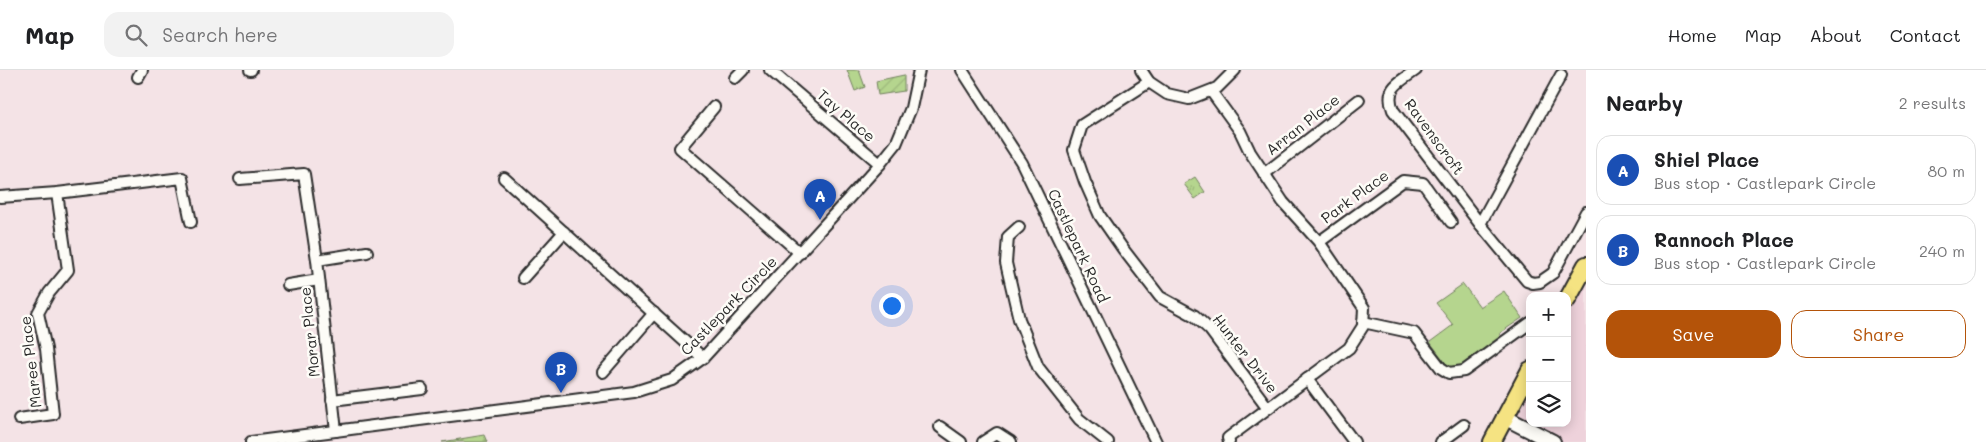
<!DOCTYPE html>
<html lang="en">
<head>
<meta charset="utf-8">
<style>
  :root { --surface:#fff; --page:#f2f2f2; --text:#202124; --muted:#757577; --line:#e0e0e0; --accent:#b45309 }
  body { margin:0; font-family:Mali,sans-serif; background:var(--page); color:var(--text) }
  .controls { position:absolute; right:15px; bottom:15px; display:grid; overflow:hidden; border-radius:10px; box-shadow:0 2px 12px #0003 }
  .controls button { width:45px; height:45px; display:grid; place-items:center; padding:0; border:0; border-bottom:1px solid var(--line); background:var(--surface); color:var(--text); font:25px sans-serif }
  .you { position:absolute; left:891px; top:235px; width:18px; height:18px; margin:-12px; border:4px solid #fff; border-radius:50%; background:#1a73e8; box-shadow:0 0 0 8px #1a73e833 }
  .badge { display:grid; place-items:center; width:32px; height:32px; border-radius:50%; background:var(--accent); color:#fff; font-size:16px; font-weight:700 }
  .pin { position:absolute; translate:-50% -41px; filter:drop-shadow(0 1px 2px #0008) }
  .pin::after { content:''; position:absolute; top:26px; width:18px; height:15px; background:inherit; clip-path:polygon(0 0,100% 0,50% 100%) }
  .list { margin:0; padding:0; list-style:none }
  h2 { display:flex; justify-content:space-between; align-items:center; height:65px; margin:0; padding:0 20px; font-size:21px }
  h2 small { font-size:16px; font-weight:400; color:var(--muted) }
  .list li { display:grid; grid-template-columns:32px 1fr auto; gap:15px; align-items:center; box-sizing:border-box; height:70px; margin:0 10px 10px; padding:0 10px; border:1px solid var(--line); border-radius:15px }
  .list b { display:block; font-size:19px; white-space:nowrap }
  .list p { margin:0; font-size:16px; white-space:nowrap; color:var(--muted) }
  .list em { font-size:16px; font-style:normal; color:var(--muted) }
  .actions { display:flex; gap:10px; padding:15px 20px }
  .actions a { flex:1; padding:11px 0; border:1px solid var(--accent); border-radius:15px; text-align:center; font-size:18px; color:var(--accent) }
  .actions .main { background:var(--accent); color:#fff }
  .icon { flex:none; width:28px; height:28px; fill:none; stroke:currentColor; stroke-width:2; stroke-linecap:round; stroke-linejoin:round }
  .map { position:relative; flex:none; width:1586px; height:372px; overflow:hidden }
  header { display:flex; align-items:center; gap:30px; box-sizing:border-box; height:70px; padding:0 25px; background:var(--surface); border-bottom:1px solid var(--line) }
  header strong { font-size:24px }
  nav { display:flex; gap:28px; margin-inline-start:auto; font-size:18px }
  .search { width:350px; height:45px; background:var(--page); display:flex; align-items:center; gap:12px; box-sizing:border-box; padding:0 18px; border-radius:15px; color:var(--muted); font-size:19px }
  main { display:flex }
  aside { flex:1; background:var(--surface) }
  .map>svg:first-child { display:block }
  .built { fill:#eed2db }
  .grass { fill:#b5d58e; stroke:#70805c }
  .forest { fill:url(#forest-firs); stroke:#70805c }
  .park { fill:url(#park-tufts); stroke:#70805c }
  .garden { fill:url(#garden-furrows); stroke:#70805c }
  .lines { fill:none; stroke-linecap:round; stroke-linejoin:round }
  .street-casing { stroke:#2b2b2b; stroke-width:14 }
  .secondary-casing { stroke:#2b2b2b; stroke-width:18 }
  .primary-casing { stroke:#2b2b2b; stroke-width:20 }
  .street { stroke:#fdfcf7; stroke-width:10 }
  .secondary { stroke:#fdfcf7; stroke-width:14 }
  .primary { stroke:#f5e382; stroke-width:16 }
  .labels { text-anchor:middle; stroke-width:5; stroke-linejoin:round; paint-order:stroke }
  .street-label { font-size:15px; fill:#2b2b2b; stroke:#fdfcf7 }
</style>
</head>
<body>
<header>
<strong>Map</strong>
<div class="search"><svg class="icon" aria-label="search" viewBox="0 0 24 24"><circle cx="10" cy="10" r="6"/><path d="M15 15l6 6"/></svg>Search here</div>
<nav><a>Home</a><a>Map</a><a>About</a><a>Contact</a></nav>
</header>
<main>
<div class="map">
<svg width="1586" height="372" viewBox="0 0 1586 372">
  <defs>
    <pattern id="forest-firs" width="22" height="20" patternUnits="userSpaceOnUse" patternTransform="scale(1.25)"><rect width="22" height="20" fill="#b5d58e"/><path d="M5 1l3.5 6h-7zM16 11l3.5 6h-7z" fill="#9cb77b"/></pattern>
    <pattern id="park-tufts" width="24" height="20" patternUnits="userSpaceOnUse" patternTransform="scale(1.25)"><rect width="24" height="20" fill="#b5d58e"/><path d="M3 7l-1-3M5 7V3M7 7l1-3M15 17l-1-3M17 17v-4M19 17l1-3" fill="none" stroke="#9cb77b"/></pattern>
    <pattern id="garden-furrows" width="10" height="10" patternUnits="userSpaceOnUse" patternTransform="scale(1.25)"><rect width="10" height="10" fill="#b5d58e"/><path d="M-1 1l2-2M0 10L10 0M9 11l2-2" fill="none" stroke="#9cb77b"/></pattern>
  </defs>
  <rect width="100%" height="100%" fill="#f4e3e6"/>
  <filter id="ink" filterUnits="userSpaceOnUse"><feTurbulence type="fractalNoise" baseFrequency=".02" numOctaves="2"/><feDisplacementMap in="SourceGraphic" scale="10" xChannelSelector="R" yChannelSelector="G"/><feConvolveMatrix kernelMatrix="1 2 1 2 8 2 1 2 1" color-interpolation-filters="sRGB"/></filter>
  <g filter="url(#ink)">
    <!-- built -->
    <polygon class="built" points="1586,195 1586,372 1554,372 1504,347 1530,300 1530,353 1567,353 1567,230"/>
    <!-- grass -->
    <polygon class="grass" points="1463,214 1480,237 1504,221 1522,248 1500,263 1499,269 1456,299 1448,296 1430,272 1453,255 1436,233"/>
    <!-- forest -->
    <polygon class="forest" points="484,365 487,372 442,372"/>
    <!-- park -->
    <g class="park">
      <polygon points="847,0 859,0 865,17 855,21"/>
      <polygon points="1195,107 1205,122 1195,129 1184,114"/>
    </g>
    <!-- garden -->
    <polygon class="garden" points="904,5 904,21 878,25 876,11"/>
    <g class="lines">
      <defs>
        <g id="street">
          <polyline points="250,0 251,0"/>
          <polyline points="770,0 880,94"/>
          <polyline points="962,0 1022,93 1156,372"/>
          <polyline points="1141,0 1149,12 1167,24 1189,29 1217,18 1235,0"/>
          <path d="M1416,0C1400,12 1384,17 1393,40L1480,154L1527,211L1533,213L1540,212L1553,203L1586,142"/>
          <polyline points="138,7 142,0"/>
          <polyline points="735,8 743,0"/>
          <polyline points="1149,12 1082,55 1074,80 1085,112 1100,146 1123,179 1160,227 1195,246 1210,260 1268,338"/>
          <polyline points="1211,21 1240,61 1250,82 1283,132 1319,172 1364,238 1363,256 1349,278 1228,368 1229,372"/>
          <polyline points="714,37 680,78 800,183"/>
          <polyline points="1264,104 1359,30"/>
          <polyline points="504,108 703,288"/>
          <polyline points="240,109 304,104 317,190 336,361"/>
          <polyline points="0,127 57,123 182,108 191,152"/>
          <polyline points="1480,154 1561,5"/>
          <polyline points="1019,157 1008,167 1006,193 1019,249 1038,297 1079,349 1108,372"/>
          <polyline points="1319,172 1403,111 1423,113 1451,152"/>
          <polyline points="317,190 367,182"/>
          <polyline points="523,208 564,162"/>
          <polyline points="288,215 319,210"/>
          <polyline points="1363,252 1414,263 1441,298 1449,303 1464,301 1530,253"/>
          <polyline points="603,302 654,243"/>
          <polyline points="1307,309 1354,372"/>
          <polyline points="332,330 422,319"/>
          <polyline points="19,349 53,344 46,279 38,243 49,223 68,200 57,123"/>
          <polyline points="940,357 961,372"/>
          <polyline points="251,372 634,322 672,310 703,288 880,94 896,74 911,38 919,0"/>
          <polyline points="983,372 997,363 1011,372"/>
          <polyline points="1441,372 1464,355"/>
        </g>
        <polyline id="secondary" points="1504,347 1553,372"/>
        <g id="primary">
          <polyline points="1567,230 1586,195"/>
          <polyline points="1492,372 1530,300"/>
        </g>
      </defs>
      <!-- street casing -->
      <use href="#street" class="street-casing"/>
      <!-- secondary casing -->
      <use href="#secondary" class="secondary-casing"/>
      <!-- primary casing -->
      <use href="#primary" class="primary-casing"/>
      <!-- street -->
      <use href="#street" class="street"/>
      <!-- secondary -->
      <use href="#secondary" class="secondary"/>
      <!-- primary -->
      <use href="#primary" class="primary"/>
    </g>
  </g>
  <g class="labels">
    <!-- street labels -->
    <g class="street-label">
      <text transform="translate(846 46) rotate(41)" y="5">Tay Place</text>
      <text transform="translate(1303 55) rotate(-38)" y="5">Arran Place</text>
      <text transform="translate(1434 67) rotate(54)" y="5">Ravenscroft</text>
      <text transform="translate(1355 127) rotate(-36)" y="5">Park Place</text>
      <text transform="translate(1078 176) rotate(65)" y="5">Castlepark Road</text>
      <text transform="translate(729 236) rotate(-46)" y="5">Castlepark Circle</text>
      <text transform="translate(310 262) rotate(-96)" y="5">Morar Place</text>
      <text transform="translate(1245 284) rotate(52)" y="5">Hunter Drive</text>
      <text transform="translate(31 292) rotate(-97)" y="5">Maree Place</text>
    </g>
  </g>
</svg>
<div class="controls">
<button>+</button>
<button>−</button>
<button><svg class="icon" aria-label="layers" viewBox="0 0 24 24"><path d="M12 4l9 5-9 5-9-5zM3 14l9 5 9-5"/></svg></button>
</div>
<div class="you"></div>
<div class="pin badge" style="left:820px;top:150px;background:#1a4fb4">A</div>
<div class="pin badge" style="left:561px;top:323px;background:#1a4fb4">B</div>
</div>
<aside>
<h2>Nearby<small>2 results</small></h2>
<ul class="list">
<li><span class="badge" style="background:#1a4fb4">A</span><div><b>Shiel Place</b><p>Bus stop · Castlepark Circle</p></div><em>80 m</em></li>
<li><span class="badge" style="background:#1a4fb4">B</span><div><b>Rannoch Place</b><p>Bus stop · Castlepark Circle</p></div><em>240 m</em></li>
</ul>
<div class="actions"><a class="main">Save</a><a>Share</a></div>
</aside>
</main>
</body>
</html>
